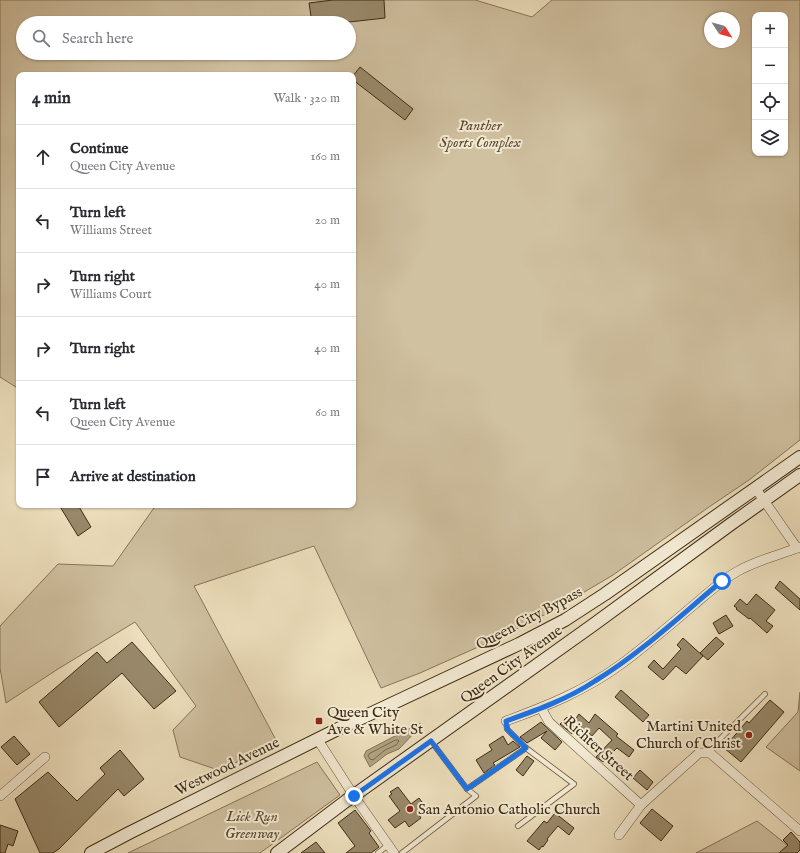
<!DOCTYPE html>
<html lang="en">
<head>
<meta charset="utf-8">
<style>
  :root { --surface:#fff; --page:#f2f2f3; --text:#2b2b33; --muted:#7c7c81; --line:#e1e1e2 }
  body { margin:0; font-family:"IM FELL English",serif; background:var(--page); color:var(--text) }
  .controls { position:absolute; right:12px; top:12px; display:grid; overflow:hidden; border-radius:8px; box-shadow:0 1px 3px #0004 }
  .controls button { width:36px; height:36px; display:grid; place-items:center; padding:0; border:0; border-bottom:1px solid var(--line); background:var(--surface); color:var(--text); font:20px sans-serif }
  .compass { position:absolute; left:704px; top:12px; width:36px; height:36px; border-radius:50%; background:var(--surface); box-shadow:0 1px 3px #0004; rotate:126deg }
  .stop { position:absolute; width:12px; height:12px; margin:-9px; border:3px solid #1a73e8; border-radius:50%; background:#fff }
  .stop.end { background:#1a73e8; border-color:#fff; box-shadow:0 1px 4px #0008 }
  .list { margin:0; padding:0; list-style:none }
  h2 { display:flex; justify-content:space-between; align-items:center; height:52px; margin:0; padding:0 16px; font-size:17px }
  h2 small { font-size:13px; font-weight:400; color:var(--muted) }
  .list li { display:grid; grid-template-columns:26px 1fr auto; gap:12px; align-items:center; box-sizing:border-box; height:64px; padding:0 16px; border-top:1px solid var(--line) }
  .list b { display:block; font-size:15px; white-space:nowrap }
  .list p { margin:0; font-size:13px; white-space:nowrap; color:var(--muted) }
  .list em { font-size:13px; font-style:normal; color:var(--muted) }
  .icon { flex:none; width:22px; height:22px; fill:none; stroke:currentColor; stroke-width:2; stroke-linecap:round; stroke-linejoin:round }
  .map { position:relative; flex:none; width:800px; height:853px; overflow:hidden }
  .search { position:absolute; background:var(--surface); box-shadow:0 1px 3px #0004; left:16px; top:16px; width:340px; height:44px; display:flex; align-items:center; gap:10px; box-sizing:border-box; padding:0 14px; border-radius:22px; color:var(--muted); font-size:15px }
  .panel { position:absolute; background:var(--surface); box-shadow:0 1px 3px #0004; left:16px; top:72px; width:340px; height:436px; border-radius:8px }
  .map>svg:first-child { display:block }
  .green { fill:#d0c1a1; stroke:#86765a; fill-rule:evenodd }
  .water { fill:#b2a384; stroke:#837357 }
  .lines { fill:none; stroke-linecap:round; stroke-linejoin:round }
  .shore { stroke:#78684c; stroke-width:1 }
  .building { fill:#998a6c; stroke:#3d2c13 }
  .lane-casing { stroke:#69593e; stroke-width:6 }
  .street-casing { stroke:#69593e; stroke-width:10 }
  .secondary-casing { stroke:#3d2c13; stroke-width:14 }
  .lane { stroke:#f4ebd5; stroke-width:4.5 }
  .street { stroke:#f4ebd5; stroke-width:9 }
  .secondary { stroke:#f4ebd5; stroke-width:12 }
  .route { stroke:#1a73e8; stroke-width:5 }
  .poi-dot { fill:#8f2418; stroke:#f4ebd5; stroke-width:1.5 }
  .labels { text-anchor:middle; stroke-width:4; stroke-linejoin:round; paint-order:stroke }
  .park-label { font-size:15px; font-style:italic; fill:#5a4a2f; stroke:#f4ebd5 }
  .street-label { font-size:15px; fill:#3d2c13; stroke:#f4ebd5 }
  .poi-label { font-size:15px; fill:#3d2c13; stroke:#f4ebd5; text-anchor:start }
</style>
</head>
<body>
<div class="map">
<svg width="800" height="853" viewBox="0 0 800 853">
  <rect width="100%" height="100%" fill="#eee0be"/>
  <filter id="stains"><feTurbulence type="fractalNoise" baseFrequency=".005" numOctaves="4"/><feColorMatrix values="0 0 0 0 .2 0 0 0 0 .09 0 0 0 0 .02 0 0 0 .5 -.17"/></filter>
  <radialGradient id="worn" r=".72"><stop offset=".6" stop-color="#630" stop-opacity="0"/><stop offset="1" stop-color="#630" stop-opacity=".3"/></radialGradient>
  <!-- green -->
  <g class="green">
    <path d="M0,0H475L532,17L552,0H800V440L749,480L709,507L613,575L554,610L496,639L420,673L381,688L314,546L194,586L276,740L221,771L180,757L173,730L196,706L135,622L58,669L6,703L0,668V626L58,564L113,566L156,505H353V75H19V389L0,377ZM755,15H785V153H755ZM710,18H734V42H710ZM23,23H349V53H23Z"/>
    <polygon points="800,692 800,771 766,747 798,712"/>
    <polygon points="317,762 340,795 260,853 128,853"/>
    <polygon points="757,821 797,853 696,853"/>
  </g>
  <!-- water -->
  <polygon class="water" points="420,723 424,728 416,731 399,749 387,754 370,767 364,756 366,751"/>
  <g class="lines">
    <!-- shore -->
    <polygon class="shore" points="396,740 398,740 399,741 396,745 385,750 373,760 370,759 368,756 369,754"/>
  </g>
  <!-- building -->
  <g class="building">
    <polygon points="333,0 384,0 385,18 340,23 312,23 309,3"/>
    <polygon points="360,67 413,109 405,120 353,80 353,76"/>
    <polygon points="59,505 78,505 91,527 78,536"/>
    <polygon points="780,581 800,599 800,610 775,588"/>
    <polygon points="756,594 775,610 766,621 773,626 767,633 750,618 749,619 736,609 737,608 734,606 740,599 747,605"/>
    <polygon points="726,615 733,626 719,634 713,623"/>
    <polygon points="716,637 724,644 708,660 700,653"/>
    <polygon points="683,638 703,656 686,674 676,666 663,680 648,667 654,660 663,669 681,649 677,645"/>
    <polygon points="132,642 176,691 154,709 122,673 59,727 39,702 97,652 107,663"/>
    <polygon points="621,690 649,715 643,722 615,697"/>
    <polygon points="770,700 784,712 741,762 724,748 747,721 749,723"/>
    <polygon points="579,714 589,723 595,714 618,734 616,736 634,750 629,757 617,748 603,762 596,757 612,740 599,728 592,736 574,721"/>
    <polygon points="567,717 578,727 572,734 560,724"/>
    <polygon points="541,722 562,742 555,750 541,738 547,731 527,743 520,737"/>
    <polygon points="14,736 30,754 17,765 1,747"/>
    <polygon points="503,736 508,745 513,741 520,747 493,763 495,765 484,773 476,760 492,750 489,745"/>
    <polygon points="120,750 144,779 124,796 118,789 59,849 53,853 40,853 15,799 48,772 77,801 105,774 100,768"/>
    <polygon points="527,756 534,761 523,776 516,770"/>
    <polygon points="640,770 653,782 647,790 633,778"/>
    <polygon points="398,787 411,804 419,798 425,806 417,812 421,818 409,827 405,821 395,828 388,820 400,811 389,796 392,794 390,792"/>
    <polygon points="652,809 673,826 661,841 640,823"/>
    <polygon points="355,810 371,831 369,833 379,847 371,853 346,853 355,846 338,823"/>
    <polygon points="555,813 574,828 569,835 558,826 547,839 548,840 543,847 542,846 539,850 527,841 544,821 547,823"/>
    <polygon points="0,825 18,831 13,846 8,844 5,853 0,853"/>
    <polygon points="791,832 800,842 800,850 797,853 779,853 788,845 783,840"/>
    <polygon points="316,842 325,853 301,853"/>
  </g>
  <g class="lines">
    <defs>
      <g id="lane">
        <polyline points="506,721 507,729 526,748 574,784 518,826"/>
        <polyline points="710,753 717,742 765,694"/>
        <polyline points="467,789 526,748"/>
        <polyline points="378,853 388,845"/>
        <polyline points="402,853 476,796 467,789 431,741"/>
      </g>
      <g id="street">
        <polyline points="756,489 797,548"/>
        <polyline points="541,708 549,722 641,805"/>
        <path d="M506,721C547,706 584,691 620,665C646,646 670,625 695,604C709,592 722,580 738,571C757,560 780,555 800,547"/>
        <polyline points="318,740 354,796 394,853"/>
        <polyline points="0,796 45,757"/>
        <polyline points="619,835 641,805 699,753 710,753 800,831"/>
      </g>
      <g id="secondary">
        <polyline points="91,853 129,833 338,729 519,644 565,620 605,594 800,457"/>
        <polyline points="277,853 346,801 593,625 731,524 800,475"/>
      </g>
    </defs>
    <!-- lane casing -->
    <use href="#lane" class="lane-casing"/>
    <!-- street casing -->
    <use href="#street" class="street-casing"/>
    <!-- secondary casing -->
    <use href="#secondary" class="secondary-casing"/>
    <!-- lane -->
    <use href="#lane" class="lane"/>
    <!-- street -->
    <use href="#street" class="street"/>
    <!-- secondary -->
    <use href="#secondary" class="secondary"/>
  </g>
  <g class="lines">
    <!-- route -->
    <path class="route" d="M354,796L431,741L467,789L526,748L507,729L506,721C537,710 568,699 595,681C641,653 681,615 722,581"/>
  </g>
  <!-- markers -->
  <g class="poi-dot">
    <rect x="315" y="717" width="8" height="8" rx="2"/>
    <circle cx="749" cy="735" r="4"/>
    <circle cx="410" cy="809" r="4"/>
  </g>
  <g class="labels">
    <!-- park labels -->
    <g class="park-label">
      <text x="480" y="130">Panther<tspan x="480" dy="17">Sports Complex</tspan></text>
      <text x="252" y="821">Lick Run<tspan x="252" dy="17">Greenway</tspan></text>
    </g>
    <!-- street labels -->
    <g class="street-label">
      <text transform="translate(529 618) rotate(-28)" y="5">Queen City Bypass</text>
      <text transform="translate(511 664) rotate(-36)" y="5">Queen City Avenue</text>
      <text transform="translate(599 748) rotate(42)" y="5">Richter Street</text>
      <text transform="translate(227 766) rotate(-26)" y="5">Westwood Avenue</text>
    </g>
    <!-- poi labels -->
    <g class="poi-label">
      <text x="327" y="717">Queen City<tspan x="327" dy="17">Ave &amp; White St</tspan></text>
      <text x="741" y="731" text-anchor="end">Martini United<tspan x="741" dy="17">Church of Christ</tspan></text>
      <text x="418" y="814">San Antonio Catholic Church</text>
    </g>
  </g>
  <rect width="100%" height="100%" filter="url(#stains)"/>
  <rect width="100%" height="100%" fill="url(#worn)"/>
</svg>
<div class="controls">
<button>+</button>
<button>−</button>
<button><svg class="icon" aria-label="locate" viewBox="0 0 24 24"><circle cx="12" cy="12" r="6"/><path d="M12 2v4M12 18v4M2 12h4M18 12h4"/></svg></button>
<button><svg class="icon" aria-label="layers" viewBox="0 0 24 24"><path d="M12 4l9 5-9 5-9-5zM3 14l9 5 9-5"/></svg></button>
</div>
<svg class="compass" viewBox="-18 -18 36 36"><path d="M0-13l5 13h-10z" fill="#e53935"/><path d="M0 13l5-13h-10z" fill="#7c7c81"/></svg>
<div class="stop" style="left:722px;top:581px"></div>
<div class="stop end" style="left:354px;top:796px"></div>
<div class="search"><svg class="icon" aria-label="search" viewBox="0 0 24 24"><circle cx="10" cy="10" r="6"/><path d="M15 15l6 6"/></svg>Search here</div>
<section class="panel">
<h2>4 min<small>Walk · 320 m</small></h2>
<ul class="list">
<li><svg class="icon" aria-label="ahead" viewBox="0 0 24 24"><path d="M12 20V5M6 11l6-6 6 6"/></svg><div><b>Continue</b><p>Queen City Avenue</p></div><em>160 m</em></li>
<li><svg class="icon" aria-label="left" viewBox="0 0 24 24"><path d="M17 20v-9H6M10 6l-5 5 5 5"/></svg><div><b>Turn left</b><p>Williams Street</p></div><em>20 m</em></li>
<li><svg class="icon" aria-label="right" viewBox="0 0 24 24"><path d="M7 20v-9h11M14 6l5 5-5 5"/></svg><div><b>Turn right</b><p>Williams Court</p></div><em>40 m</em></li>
<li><svg class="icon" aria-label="right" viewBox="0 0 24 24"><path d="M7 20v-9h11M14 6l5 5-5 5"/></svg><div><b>Turn right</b></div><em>40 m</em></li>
<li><svg class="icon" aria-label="left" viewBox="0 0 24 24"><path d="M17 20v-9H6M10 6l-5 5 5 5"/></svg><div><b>Turn left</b><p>Queen City Avenue</p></div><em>60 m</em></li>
<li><svg class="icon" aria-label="arrive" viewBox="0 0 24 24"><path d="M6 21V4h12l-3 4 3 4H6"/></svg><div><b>Arrive at destination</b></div></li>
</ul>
</section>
</div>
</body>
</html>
